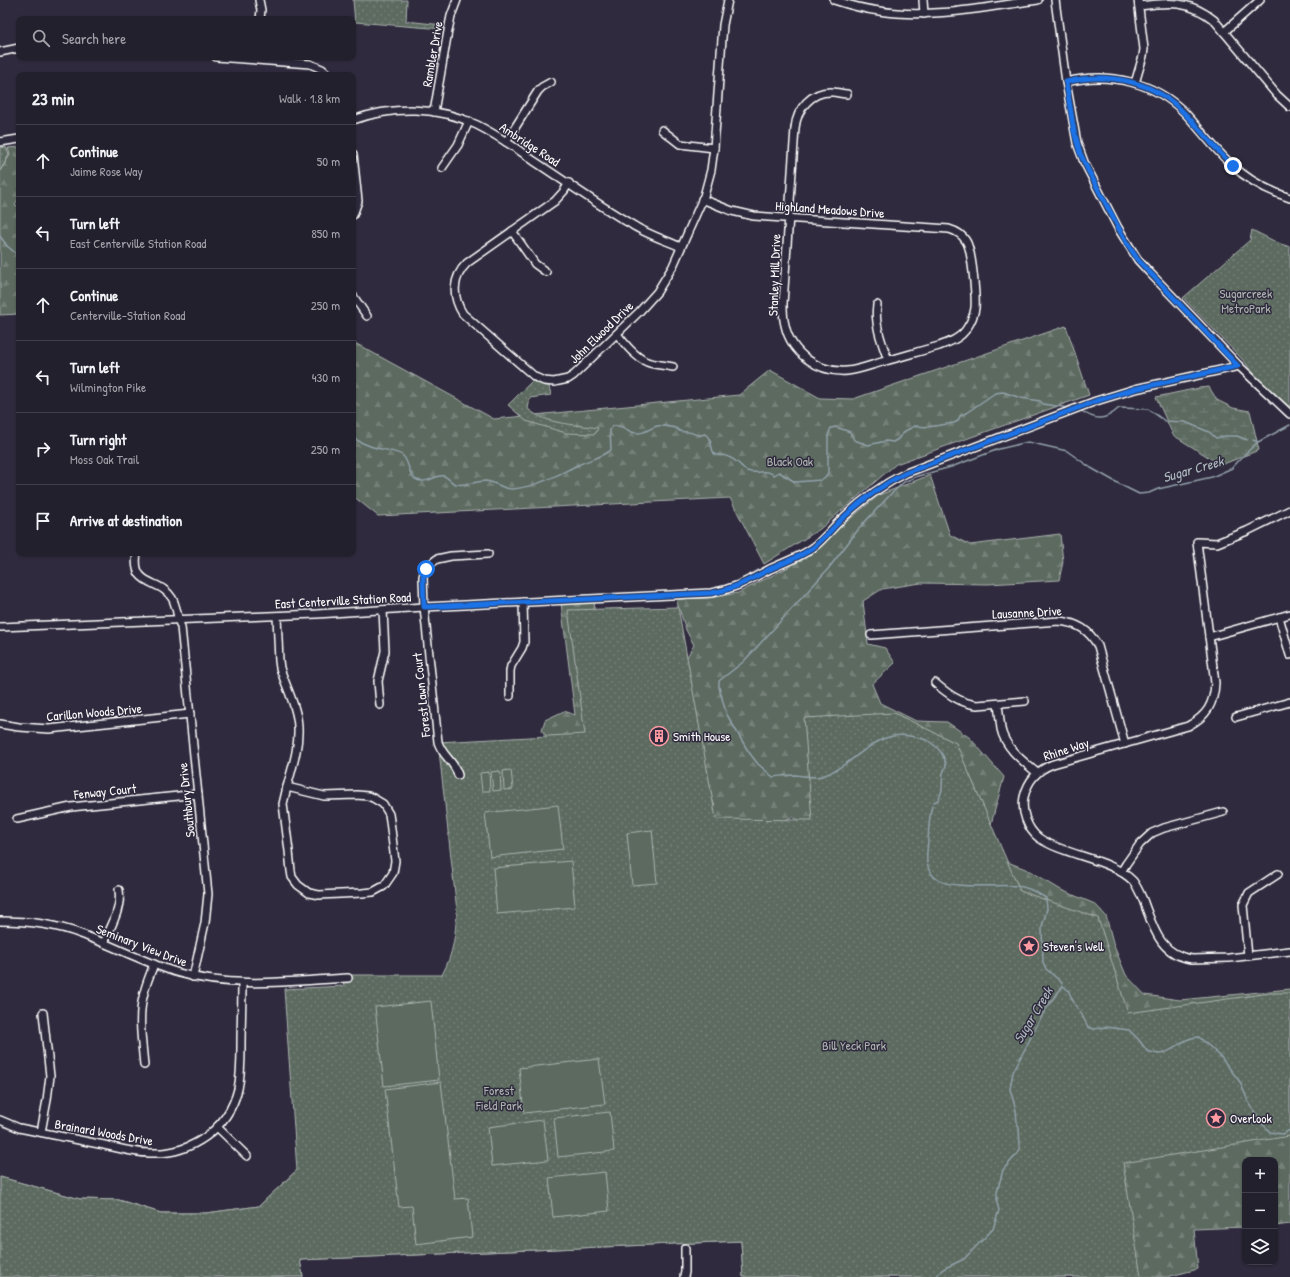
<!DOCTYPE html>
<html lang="en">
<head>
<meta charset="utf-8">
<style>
  :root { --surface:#23202e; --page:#2b2836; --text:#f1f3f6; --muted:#a3a3aa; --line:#403e4a }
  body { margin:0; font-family:"Patrick Hand",sans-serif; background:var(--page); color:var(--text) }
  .controls { position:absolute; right:12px; bottom:12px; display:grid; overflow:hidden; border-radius:8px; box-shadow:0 1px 3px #0004 }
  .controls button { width:36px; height:36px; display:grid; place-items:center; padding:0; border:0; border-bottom:1px solid var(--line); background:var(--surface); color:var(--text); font:20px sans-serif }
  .stop { position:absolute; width:12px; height:12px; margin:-9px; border:3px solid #1a73e8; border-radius:50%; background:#fff }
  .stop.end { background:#1a73e8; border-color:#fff; box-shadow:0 1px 4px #0008 }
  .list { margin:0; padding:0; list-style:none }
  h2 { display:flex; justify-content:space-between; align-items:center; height:52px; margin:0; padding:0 16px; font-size:17px }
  h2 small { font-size:13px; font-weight:400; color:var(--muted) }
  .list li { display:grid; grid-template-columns:26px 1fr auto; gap:12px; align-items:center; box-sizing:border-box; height:72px; padding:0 16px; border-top:1px solid var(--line) }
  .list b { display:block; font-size:15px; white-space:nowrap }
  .list p { margin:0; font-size:13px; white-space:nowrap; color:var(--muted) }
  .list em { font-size:13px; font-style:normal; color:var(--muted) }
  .icon { flex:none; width:22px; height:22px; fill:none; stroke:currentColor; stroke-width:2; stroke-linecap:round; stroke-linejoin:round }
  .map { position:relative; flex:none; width:1290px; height:1277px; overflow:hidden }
  .search { position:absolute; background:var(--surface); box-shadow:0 1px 3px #0004; left:16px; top:16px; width:340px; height:44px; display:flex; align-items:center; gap:10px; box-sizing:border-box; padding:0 14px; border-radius:8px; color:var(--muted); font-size:15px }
  .panel { position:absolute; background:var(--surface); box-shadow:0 1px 3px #0004; left:16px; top:72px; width:340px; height:484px; border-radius:8px }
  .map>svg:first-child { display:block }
  .forest { fill:url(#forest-firs); stroke:#adb4b0 }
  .wetland { fill:url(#wetland-marsh); stroke:#adb4b0 }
  .park { fill:url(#park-dots); stroke:#adb4b0 }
  .garden { fill:#5b6a60; stroke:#adb4b0 }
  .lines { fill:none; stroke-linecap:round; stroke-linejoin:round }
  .stream { stroke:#93a2ab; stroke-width:1.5 }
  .minor-casing { stroke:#fff; stroke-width:10 }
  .minor { stroke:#2f2a3d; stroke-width:7 }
  .route { stroke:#1a73e8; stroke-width:5 }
  .labels { text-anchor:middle; stroke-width:3; stroke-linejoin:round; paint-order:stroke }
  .street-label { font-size:13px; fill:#fff; stroke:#2f2a3d }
  .park-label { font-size:13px; fill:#adb4b0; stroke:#2f2a3d }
  .poi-label { font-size:13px; fill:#fff; stroke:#2f2a3d; text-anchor:start }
  .water-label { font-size:14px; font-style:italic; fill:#aeb9c0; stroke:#2f2a3d }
</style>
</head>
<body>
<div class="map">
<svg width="1290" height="1277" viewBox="0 0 1290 1277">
  <defs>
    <pattern id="forest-firs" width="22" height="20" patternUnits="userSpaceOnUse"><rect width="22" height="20" fill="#5b6a60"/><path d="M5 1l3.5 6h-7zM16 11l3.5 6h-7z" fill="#748078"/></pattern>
    <pattern id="wetland-marsh" width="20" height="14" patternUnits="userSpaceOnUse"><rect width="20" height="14" fill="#5b6a60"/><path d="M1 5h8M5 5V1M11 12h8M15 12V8" fill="none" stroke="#748078"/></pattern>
    <pattern id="park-dots" width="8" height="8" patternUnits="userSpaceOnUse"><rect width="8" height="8" fill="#5b6a60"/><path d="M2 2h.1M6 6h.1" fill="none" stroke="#748078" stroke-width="1.8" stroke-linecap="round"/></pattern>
  </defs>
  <rect width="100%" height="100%" fill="#2f2a3d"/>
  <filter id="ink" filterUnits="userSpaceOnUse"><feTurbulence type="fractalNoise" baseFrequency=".025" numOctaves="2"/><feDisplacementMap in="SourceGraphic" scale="8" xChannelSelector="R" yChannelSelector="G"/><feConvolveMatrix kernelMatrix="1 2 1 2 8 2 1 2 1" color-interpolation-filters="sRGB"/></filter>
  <g filter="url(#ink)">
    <!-- forest -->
    <g class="forest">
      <polygon points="19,147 19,197 15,205 19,206 19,314 0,315 0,171 10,155 8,148"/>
      <polygon points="1066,326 1089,395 896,464 820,529 764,564 730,498 378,516 353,496 353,342 494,419 739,395 770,370 820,398 853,399"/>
      <polygon points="930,475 950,535 970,545 1060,534 1063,562 1059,580 988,584 921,583 882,589 863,601 868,644 885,648 895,663 872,684 880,703 916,721 947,722 970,738 1004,777 988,835 1000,859 1028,870 1061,890 1095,904 1106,916 1114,946 1126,975 1145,995 1180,1000 1290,989 1290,1224 1275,1226 1275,1160 1245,1160 1245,1227 1194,1229 1198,1269 1167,1277 743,1277 741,1241 300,1260 303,1277 0,1277 0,1177 80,1199 119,1200 161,1213 206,1213 259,1206 297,1170 390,1181 550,743 542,730 545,720 564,711 575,715 561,603 595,602 593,616 610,917 812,826 792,817 780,822 717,827 686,814 715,806 704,779 675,677 694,645 686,630 676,599 708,598 738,593 802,560 840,527 879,495"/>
    </g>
    <!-- wetland -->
    <polygon class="wetland" points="1209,387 1217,400 1233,408 1250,411 1259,450 1221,465 1173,435 1156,397 1199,388"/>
    <!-- park -->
    <g class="park">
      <polygon points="353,0 407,0 406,21 443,25 443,29 355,22"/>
      <polygon points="6,147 9,155 0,171 0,148"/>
      <polygon points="1252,230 1278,243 1290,247 1290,414 1280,406 1243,360 1183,298 1250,240"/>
      <path d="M532,381L549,386L551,395L530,398L528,409C547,425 575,424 598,428L595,434L566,433L526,421L508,405Z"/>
      <path d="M678,607L716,819L812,820L804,718L894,713L956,743L1020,891L1098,918L1128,1013L1270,993H1290V1136L1123,1163L1141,1277H743L741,1241L300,1260L303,1277H0V1177L80,1199L119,1200L161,1213H206L259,1206L297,1170L284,989L344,986L342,975H442C454,952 455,936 457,911L438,742L585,734L568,610Z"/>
    </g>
    <!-- garden -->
    <g class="garden">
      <polygon points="511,770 513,789 504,790 503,771"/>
      <polygon points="500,771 501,790 493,791 491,772"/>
      <polygon points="489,772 490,791 482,791 480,773"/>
      <polygon points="558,805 563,849 490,857 485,813"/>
      <polygon points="652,830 657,883 632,885 627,833"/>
      <polygon points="571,861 575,907 497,914 493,868"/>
      <polygon points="431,1001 439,1080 384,1086 375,1007"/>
      <polygon points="599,1059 605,1104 524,1113 519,1068"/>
      <polygon points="441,1082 455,1199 468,1198 472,1237 416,1244 412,1206 399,1207 385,1089"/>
      <polygon points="610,1112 614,1151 558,1157 554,1118"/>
      <polygon points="543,1120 548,1160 492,1166 488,1127"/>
      <polygon points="605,1172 609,1211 553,1217 549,1178"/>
    </g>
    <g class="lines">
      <!-- stream -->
      <g class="stream">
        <polyline points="0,236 7,246 19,256"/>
        <path d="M1080,410C1096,421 1105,421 1119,408L1148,409L1165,421L1185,422L1209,432L1216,438L1226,436H1237L1247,440"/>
        <path d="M353,438C358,441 364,444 370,446C378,449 396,451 402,455C410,461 408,477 417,480C429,484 436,474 444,476C448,477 451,483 456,484C467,486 476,481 486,481C496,482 502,489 512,489C537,487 557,475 578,465C591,459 600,458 611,450L610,430L613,426C623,424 628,433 637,433C644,434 650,428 657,426C663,425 669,427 676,428C680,433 682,431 688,432C696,433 695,437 705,434C714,441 709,447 715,455C723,454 731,457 738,463C741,465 743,469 747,471C758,475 764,468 774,475L779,472L795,482L821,480L825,477L828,473V435L831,428L836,427L850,432L854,440L868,445L886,441L893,442L898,439L905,431L915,426L928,427L954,423L958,421L960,416L966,413L995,393L1003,392L1021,398L1040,401L1043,404L1069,408"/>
        <polyline points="1253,440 1258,442"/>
        <path d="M934,802L938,800C940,796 942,791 942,788C943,780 941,773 946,766C945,755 939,748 930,742C926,739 920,738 915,737C875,727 858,763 825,775C816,779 805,776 795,775C788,775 780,776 773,777L758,764L748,751L726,713L719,687V681L743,662L757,647L828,569L861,526L890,495L904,482L918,476L951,467L999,449L1028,442L1067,451L1091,468L1123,486L1139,494L1149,493L1158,489L1212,477L1232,468L1245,454L1258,442L1290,425"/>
        <path d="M932,806C929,817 929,828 928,839C928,848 925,859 928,867C929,871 933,877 937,879C950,890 1000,884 1018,886C1028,887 1038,893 1046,898L1047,909L1042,927L1043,962L1046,969L1061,982L1063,986L1052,1000L1043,1014L1013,1072L1010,1089L1016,1110L1017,1123L1019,1128L1020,1146L1017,1154L1003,1170L997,1192V1203L999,1210L993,1229L964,1259L943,1269L935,1277"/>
        <path d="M1063,986L1068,990L1075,1005L1081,1013L1088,1027L1094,1029L1106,1027L1129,1030L1139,1040L1147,1051C1151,1052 1156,1054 1160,1054C1175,1052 1182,1037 1199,1037L1220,1056L1240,1082L1248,1101L1260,1121L1270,1132L1282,1134L1290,1130"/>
      </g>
      <defs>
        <g id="minor">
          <polyline points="259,0 261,10 260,19"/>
          <path d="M834,0C849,5 863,9 879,11C932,19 985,7 1038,0"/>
          <polyline points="923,0 924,14"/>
          <polyline points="1055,0 1066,82 1077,143 1084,162 1118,228 1138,260 1150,273 1178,302 1239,366 1290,414"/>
          <path d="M1139,6C1169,2 1189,0 1214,20L1277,95L1290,107"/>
          <polyline points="1224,32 1260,0"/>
          <polyline points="0,52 19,48"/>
          <polyline points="216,57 310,64 322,69 329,75"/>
          <path d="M1066,82C1108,72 1154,81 1185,113C1201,130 1214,149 1232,165C1248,180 1269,191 1290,198"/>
          <polyline points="1135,83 1143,56 1144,49 1138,0"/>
          <polyline points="434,112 448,31 451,16 457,0"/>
          <path d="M353,120C393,106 438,106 477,125C497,135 516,148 534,161C566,182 598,205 631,224C646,234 665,240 681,247"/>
          <polyline points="662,130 680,144 714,148"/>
          <polyline points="0,142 19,139"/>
          <polyline points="506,142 538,91 542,87 551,82"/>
          <polyline points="353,154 358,201 353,215"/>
          <polyline points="442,168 458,145 469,121"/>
          <path d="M569,183L564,191L555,201L467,263C452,278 452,297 463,314L535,377L544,381L554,382L568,379L574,375L639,312L657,292L673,266L704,196L711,170L714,148L723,25L728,0"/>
          <path d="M702,199L732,211L754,216L949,229C956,231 962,234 966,241C972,249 976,297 975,308C974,315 971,322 967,328C961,338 950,342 939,346C920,351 901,357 882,362C871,365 859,370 847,371C818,373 791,353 785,325C783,318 783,311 783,304L795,128C797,109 811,91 832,92C837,92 842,94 847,94"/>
          <polyline points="512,231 535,264 546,272"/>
          <polyline points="353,296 367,316"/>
          <path d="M877,305C874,324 882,343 888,360"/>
          <path d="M617,334C625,344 635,357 647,362C655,365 664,365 673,367"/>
          <path d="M1290,510L1247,531L1217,543L1197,542L1215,683C1214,704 1207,716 1188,726L1053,764C1037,770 1028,780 1024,797C1021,811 1027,829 1039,838C1065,856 1110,858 1133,881C1137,886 1140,893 1143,900C1153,926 1159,955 1192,959L1229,958L1290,951"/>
          <path d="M137,553C131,588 160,578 172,598C177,606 177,618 181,627L208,894L205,923L193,977"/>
          <path d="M277,616L279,661L280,668C286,687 298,709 298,728C299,748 292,768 287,787"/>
          <polyline points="1279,617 1290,655"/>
          <path d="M0,627L317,614L424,607L711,593C735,589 749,580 770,569C785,562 801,557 814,547C825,538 834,526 844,517C862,500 884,484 906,473L1096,401L1135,389L1239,366"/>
          <path d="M871,635L1059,621C1078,623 1089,630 1098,646L1125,744"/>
          <polyline points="1209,637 1290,614"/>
          <path d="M935,683C948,694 960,703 977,705L1025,701"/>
          <polyline points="510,696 510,671 511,666 522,648 524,642 523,602"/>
          <path d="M998,704C999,712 1000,721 1001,729C1005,748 1023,761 1037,773"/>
          <polyline points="380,705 378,681 385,651 383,610"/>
          <polyline points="1236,717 1290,702"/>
          <polyline points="0,724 19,727 49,729 190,714"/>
          <path d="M458,775C455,762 442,756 438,742L424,607L423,577L424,573L429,565L437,559L451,556L488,554"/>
          <polygon points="287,787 324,796 357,795 368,796 373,798 383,804 389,814 390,821 395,861 393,873 384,886 373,892 362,893 319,895 309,893 298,885 292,877 291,871 289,851 283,804"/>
          <polyline points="17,819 71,807 198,794"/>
          <polyline points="1121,872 1126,864 1140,844 1152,833 1164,828 1223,812"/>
          <path d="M0,921C27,921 55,924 81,934C114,946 145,963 179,973C234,989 292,981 348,978"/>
          <path d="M104,943C111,926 122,908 119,890"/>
          <polyline points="1248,956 1243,905 1249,893 1278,874"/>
          <path d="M144,1065C142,1042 138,1019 143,997C145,986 150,975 154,964"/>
          <path d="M0,1120L19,1128C44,1133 69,1138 94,1143C112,1146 131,1153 150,1153C191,1155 228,1129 238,1089C241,1075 241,1061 241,1047C241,1026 242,1005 242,983"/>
          <polyline points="217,1127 247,1156"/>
          <polyline points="41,1132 47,1100 50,1076 43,1013"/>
          <polyline points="684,1277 685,1272 685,1248"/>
        </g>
      </defs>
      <!-- minor casing -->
      <use href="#minor" class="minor-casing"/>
      <!-- minor -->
      <use href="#minor" class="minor"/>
    </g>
  </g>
  <g class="lines" filter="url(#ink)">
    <!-- route -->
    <path class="route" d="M426,569L423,577L424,607L711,593C736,589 749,580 770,569C785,562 801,557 814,547C825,538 834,526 844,517C862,500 883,484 906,473L1096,401L1135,389L1238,366L1138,260L1125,240L1088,170L1080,153L1074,131L1066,82C1109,72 1155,81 1185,114C1202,131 1216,150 1233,166"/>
  </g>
  <!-- icons -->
  <defs>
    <symbol id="building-ring" viewBox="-11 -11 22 22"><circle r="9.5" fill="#2f2a3d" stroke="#ff9aa2" stroke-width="1.5"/><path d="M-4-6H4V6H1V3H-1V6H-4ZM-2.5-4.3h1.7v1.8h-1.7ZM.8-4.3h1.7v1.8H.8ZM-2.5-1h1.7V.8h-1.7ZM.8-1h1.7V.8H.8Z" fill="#ff9aa2"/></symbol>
    <symbol id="sight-ring" viewBox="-11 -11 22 22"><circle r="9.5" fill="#2f2a3d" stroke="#ff9aa2" stroke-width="1.5"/><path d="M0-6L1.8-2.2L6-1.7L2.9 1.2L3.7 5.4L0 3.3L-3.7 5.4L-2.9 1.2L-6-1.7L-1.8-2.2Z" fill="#ff9aa2"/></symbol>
  </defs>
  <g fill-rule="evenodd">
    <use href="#building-ring" x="648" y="725" width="22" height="22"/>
    <use href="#sight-ring" x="1018" y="935" width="22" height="22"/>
    <use href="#sight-ring" x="1205" y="1107" width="22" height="22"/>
  </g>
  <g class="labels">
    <!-- street labels -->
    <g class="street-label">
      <text transform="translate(432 54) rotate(-80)" y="5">Rambler Drive</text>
      <text transform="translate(530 144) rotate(33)" y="5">Ambridge Road</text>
      <text transform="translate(830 209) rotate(4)" y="5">Highland Meadows Drive</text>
      <text transform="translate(774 275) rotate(-88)" y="5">Stanley Mill Drive</text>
      <text transform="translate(601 332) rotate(-44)" y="5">John Elwood Drive</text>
      <text transform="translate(343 600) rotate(-3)" y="5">East Centerville Station Road</text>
      <text transform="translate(1027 612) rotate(-3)" y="5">Lausanne Drive</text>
      <text transform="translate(421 695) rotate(-96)" y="5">Forest Lawn Court</text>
      <text transform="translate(94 712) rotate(-5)" y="5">Carillon Woods Drive</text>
      <text transform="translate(1066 749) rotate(-18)" y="5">Rhine Way</text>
      <text transform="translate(105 791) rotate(-6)" y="5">Fenway Court</text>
      <text transform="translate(186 800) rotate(-96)" y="5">Southbury Drive</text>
      <text transform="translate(142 945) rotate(21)" y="5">Seminary View Drive</text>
      <text transform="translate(104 1132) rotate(10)" y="5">Brainard Woods Drive</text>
    </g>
    <!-- park labels -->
    <g class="park-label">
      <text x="1246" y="298">Sugarcreek<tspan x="1246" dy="15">MetroPark</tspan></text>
      <text x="790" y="466">Black Oak</text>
      <text x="854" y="1050">Bill Yeck Park</text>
      <text x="499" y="1095">Forest<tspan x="499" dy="15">Field Park</tspan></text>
    </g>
    <!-- poi labels -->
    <g class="poi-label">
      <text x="673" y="741">Smith House</text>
      <text x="1043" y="951">Steven's Well</text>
      <text x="1230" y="1123">Overlook</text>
    </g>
    <!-- water labels -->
    <g class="water-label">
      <text transform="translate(1193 469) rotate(-16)" y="5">Sugar Creek</text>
      <text transform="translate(1033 1015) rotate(-59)" y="5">Sugar Creek</text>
    </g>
  </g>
</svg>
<div class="controls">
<button>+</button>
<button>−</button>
<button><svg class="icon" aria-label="layers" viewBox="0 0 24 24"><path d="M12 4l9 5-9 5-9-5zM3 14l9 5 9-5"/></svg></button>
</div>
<div class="stop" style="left:426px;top:569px"></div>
<div class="stop end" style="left:1233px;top:166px"></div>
<div class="search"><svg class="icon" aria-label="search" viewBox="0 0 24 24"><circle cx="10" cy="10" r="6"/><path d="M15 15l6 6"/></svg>Search here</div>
<section class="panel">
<h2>23 min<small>Walk · 1.8 km</small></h2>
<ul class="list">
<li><svg class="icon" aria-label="ahead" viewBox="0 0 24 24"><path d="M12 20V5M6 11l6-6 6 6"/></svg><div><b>Continue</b><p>Jaime Rose Way</p></div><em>50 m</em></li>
<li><svg class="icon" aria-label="left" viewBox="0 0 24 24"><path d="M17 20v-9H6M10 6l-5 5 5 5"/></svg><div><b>Turn left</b><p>East Centerville Station Road</p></div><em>850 m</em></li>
<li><svg class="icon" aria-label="ahead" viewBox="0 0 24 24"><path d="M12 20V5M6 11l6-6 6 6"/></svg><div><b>Continue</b><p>Centerville-Station Road</p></div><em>250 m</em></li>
<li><svg class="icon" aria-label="left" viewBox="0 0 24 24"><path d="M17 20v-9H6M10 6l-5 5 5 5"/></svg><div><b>Turn left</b><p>Wilmington Pike</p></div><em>430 m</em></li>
<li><svg class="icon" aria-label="right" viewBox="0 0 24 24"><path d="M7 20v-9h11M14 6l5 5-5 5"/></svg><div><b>Turn right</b><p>Moss Oak Trail</p></div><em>250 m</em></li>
<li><svg class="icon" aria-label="arrive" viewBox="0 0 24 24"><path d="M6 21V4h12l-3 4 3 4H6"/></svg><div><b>Arrive at destination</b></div></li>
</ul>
</section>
</div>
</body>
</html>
